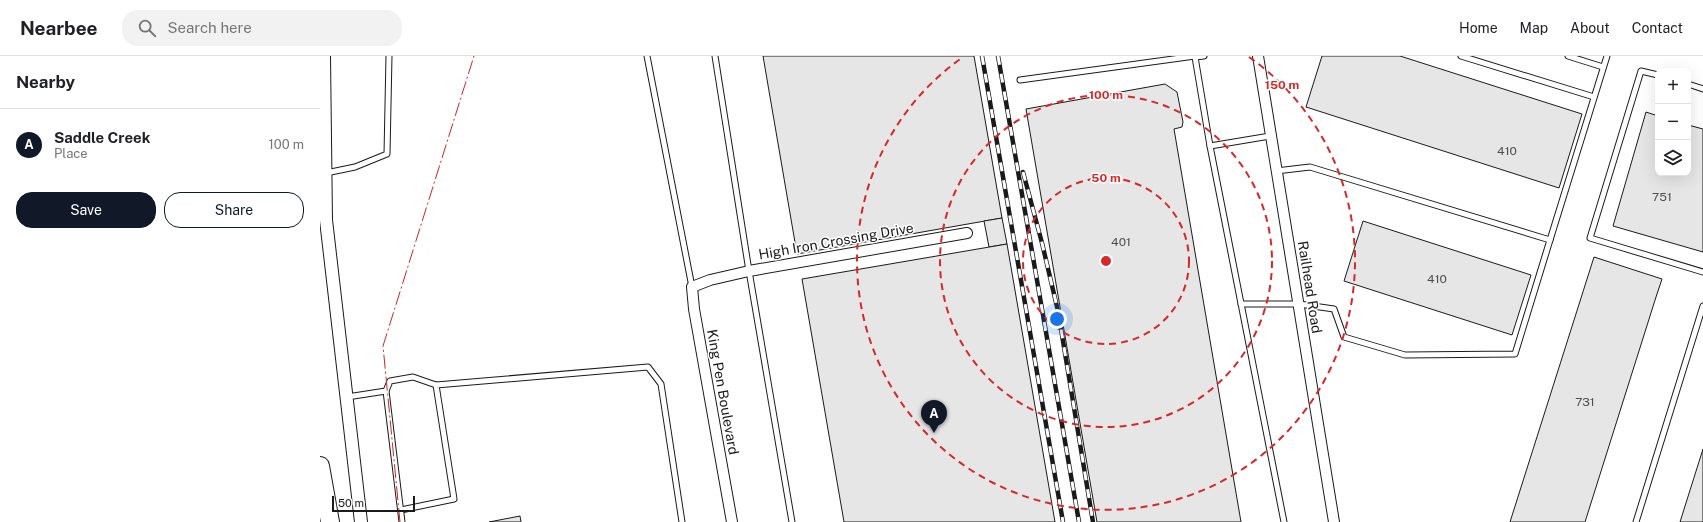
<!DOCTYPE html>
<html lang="en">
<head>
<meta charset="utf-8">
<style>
  :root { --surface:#fff; --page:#f2f2f2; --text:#202124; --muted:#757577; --line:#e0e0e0; --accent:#111827 }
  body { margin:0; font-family:"Public Sans",sans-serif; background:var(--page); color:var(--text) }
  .controls { position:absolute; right:12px; top:12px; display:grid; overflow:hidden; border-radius:8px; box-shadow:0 4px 16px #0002 }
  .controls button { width:36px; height:36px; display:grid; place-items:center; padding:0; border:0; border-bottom:1px solid var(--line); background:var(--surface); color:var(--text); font:20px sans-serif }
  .scale { position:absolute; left:12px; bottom:10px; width:83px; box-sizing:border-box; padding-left:4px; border:2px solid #1a1a1a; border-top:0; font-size:11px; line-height:14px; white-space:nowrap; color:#1a1a1a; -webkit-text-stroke:3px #fff; paint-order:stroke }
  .you { position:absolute; left:737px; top:263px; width:14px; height:14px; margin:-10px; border:3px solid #fff; border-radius:50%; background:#1a73e8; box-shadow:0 0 0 6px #1a73e833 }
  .badge { display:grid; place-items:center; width:26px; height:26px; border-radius:50%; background:var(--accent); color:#fff; font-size:13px; font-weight:700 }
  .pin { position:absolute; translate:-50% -33px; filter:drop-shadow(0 1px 2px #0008) }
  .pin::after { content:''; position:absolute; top:21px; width:14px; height:12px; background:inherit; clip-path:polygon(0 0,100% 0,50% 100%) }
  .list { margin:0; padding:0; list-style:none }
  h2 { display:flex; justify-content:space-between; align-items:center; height:52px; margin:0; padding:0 16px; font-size:17px }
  h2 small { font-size:13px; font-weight:400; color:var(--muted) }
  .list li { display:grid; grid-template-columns:26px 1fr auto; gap:12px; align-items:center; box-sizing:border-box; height:72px; padding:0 16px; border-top:1px solid var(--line) }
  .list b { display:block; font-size:15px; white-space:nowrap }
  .list p { margin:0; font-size:13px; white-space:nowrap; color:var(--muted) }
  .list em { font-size:13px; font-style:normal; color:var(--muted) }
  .actions { display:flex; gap:8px; padding:12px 16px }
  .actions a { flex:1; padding:9px 0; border:1px solid var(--accent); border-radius:16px; text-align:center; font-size:14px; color:var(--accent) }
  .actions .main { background:var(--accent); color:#fff }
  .icon { flex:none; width:22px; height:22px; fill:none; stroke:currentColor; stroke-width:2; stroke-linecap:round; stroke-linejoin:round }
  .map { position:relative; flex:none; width:1383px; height:466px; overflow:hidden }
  header { display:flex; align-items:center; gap:24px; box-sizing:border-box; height:56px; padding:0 20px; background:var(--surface); border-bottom:1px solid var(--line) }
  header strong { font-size:19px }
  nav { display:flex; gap:22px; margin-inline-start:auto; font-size:14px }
  .search { width:280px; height:36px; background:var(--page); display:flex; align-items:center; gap:10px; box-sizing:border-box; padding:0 14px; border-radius:16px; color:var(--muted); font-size:15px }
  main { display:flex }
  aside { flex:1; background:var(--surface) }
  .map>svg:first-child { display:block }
  .building { fill:#e6e6e6; stroke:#1a1a1a }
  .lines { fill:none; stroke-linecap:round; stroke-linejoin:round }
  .service-casing { stroke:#1a1a1a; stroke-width:7 }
  .minor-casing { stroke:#1a1a1a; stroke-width:12 }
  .tertiary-casing { stroke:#1a1a1a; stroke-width:14 }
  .motorway-casing { stroke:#1a1a1a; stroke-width:20 }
  .service { stroke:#fff; stroke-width:5 }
  .minor { stroke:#fff; stroke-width:10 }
  .tertiary { stroke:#fff; stroke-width:12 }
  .motorway { stroke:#fff; stroke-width:18 }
  .rail-casing { stroke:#1a1a1a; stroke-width:4.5 }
  .rail { stroke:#fff; stroke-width:3; stroke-dasharray:9; stroke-linecap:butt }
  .power { stroke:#c62828; stroke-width:1; stroke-dasharray:14 3 2 3; stroke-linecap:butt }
  .ring { fill:none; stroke:#d62828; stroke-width:2; stroke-dasharray:7 5 }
  .labels { text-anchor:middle; stroke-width:3; stroke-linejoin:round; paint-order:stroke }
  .number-label { font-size:12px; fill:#4d4d4d }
  .street-label { font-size:14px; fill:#1a1a1a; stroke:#fff }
  .centre { fill:#d62828; stroke:#fff; stroke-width:2 }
  .ring-label { font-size:12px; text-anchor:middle; font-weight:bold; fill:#d62828; stroke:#fff; stroke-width:3; stroke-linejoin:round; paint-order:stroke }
</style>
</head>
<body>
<header>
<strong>Nearbee</strong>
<div class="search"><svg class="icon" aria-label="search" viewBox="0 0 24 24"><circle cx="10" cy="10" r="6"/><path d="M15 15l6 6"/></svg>Search here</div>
<nav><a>Home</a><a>Map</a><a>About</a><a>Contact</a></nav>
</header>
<main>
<aside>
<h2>Nearby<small></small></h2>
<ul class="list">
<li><span class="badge">A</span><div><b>Saddle Creek</b><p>Place</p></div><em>100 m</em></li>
</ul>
<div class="actions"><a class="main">Save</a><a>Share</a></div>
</aside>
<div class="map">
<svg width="1383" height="466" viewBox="0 0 1383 466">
  <rect width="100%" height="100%" fill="#fff"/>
  <!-- building -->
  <g class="building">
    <polygon points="443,0 654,0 682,162 477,198"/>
    <polygon points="1002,0 1080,0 1262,58 1239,132 986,51"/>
    <polygon points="845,28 857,36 863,66 862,71 854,73 921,466 777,466 745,280 706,53"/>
    <polygon points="1326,56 1338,60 1338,117 1368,117 1368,69 1383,73 1383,196 1293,170"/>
    <polygon points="682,162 687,188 669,191 664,165"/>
    <polygon points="1043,165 1211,219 1192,279 1024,225"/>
    <polygon points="687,188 735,466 524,466 482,223"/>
    <polygon points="1274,201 1342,223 1336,241 1265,466 1190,466"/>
    <polygon points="1383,393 1383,466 1360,466"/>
    <polygon points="200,460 201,466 169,466"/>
  </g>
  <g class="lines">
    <defs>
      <g id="service">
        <polyline points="327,0 372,231"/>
        <polyline points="395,0 429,215 472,466"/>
        <polyline points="884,0 875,1 890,90 964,466"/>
        <polyline points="1141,0 1274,41"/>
        <polyline points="1248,0 1283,11"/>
        <polyline points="1338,19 1321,15 1270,182 1383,216"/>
        <polyline points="700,24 875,0"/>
        <polyline points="1368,28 1383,33"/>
        <polyline points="890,90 950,80"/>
        <polyline points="6,117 35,111 67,98 69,0"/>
        <polyline points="1230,184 1287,0"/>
        <polyline points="921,248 979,248 1014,253 1024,281 1085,299 1195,298 1230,184 990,111 956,115"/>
        <polyline points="66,335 70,325 93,321 116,329"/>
        <polyline points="27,341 66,335 82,466"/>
        <polyline points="81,454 134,443 116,329 328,311 341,328 362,466"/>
        <polyline points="1316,466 1383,250"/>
      </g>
      <g id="minor">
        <polyline points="938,0 1014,466"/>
        <polyline points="412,466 374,253 372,231 390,224 429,215 647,177"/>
      </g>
      <polyline id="tertiary" points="4,0 6,164 41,466"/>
      <polyline id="motorway" points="0,410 10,466"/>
    </defs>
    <!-- service casing -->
    <use href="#service" class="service-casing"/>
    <!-- minor casing -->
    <use href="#minor" class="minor-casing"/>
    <!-- tertiary casing -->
    <use href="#tertiary" class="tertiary-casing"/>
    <!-- motorway casing -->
    <use href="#motorway" class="motorway-casing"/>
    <!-- service -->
    <use href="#service" class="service"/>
    <!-- minor -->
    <use href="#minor" class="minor"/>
    <!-- tertiary -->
    <use href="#tertiary" class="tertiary"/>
    <!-- motorway -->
    <use href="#motorway" class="motorway"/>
    <defs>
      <g id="rail">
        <polyline points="662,0 743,466"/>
        <polyline points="678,0 759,466"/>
        <polyline points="703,116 722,187 738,255 773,466"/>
      </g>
    </defs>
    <!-- rail casing -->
    <use href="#rail" class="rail-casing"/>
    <!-- rail -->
    <use href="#rail" class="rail"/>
    <!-- power -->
    <polyline class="power" points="80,466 63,290 154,0"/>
  </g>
  <!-- distance rings -->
  <g class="ring">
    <circle cx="786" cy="205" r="83"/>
    <circle cx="786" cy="205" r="166"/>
    <path d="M929 1A249 249 0 1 1 643 1"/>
  </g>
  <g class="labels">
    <!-- number labels -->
    <g class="number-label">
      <text x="1187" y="99">410</text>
      <text x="1342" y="145">751</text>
      <text x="801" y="190">401</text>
      <text x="1117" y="227">410</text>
      <text x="1265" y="350">731</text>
    </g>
    <!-- street labels -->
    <g class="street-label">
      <text transform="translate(516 185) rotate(-10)" y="5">High Iron Crossing Drive</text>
      <text transform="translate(990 231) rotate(81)" y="5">Railhead Road</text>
      <text transform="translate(403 336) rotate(80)" y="5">King Pen Boulevard</text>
    </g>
  </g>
  <circle cx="786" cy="205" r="6" class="centre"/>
  <g class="ring-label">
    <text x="962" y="33">150 m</text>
    <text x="786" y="43">100 m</text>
    <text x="786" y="126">50 m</text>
  </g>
</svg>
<div class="controls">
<button>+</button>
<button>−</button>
<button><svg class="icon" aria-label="layers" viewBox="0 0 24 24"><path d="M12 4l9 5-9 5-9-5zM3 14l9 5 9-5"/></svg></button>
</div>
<div class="scale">50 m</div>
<div class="you"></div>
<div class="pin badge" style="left:614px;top:377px">A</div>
</div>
</main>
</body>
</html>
